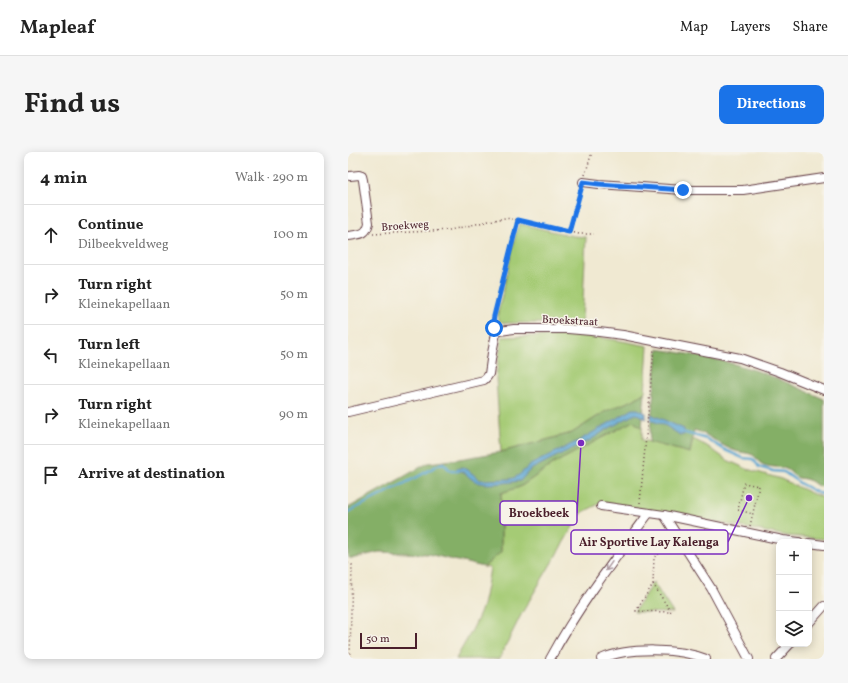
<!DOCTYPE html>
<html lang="en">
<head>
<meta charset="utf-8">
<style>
  :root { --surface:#fff; --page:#f6f6f6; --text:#222; --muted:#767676; --line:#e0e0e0; --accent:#1a73e8 }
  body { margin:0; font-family:Vollkorn,serif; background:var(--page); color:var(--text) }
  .controls { position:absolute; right:12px; bottom:12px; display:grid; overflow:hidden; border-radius:8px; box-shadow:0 2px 10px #0003 }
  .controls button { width:36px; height:36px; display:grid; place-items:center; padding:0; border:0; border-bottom:1px solid var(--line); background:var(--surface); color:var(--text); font:20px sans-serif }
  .scale { position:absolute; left:12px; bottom:10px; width:57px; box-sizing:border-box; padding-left:4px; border:2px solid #4a1f2b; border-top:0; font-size:11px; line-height:14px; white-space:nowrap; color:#4a1f2b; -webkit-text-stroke:3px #f7f3e8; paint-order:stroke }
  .stop { position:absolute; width:12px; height:12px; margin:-9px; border:3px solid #1a73e8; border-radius:50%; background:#fff }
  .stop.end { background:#1a73e8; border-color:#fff; box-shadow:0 1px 4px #0008 }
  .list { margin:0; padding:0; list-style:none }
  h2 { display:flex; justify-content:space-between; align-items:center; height:52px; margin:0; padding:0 16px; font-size:17px }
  h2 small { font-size:13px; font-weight:400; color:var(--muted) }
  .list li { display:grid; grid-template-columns:26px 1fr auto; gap:12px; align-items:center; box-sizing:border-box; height:60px; padding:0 16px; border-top:1px solid var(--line) }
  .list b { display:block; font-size:15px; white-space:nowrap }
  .list p { margin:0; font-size:13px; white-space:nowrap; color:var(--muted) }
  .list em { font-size:13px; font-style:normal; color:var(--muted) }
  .icon { flex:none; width:22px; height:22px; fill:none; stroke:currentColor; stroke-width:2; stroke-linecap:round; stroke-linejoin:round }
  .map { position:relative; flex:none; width:476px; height:507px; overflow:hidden; border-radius:8px }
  header { display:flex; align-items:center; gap:24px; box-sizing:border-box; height:56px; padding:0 20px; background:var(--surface); border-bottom:1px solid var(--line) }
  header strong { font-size:19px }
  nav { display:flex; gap:22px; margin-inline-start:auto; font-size:14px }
  .intro { display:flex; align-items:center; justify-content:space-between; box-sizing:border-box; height:96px; padding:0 24px }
  h1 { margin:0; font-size:28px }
  .button { padding:10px 18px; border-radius:8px; background:var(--accent); color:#fff; font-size:14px; font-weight:700 }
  main { display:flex; gap:24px; padding:0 24px }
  aside { flex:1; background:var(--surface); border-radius:8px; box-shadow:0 2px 10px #0003 }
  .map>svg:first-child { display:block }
  .green { fill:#a5cb75; stroke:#787550 }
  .forest { fill:#84af66; stroke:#676748 }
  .water { fill:#5ba6d3; stroke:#52627f }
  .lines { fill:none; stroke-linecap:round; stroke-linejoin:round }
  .stream { stroke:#5ba6d3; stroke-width:2.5 }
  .minor-casing { stroke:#633d44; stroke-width:10 }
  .path { stroke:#633d44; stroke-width:1.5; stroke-dasharray:1 3; stroke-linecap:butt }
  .minor { stroke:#fff; stroke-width:8 }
  .oneway { stroke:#ae9aa0 }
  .route { stroke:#1a73e8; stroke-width:5 }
  .labels { text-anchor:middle; stroke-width:3; stroke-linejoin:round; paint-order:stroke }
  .street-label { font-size:11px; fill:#4a1f2b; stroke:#f7f3e8 }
  .leader { fill:none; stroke:#7b2cbf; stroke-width:1.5 }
  .callout-dot { fill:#7b2cbf; stroke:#f7f3e8; stroke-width:1.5 }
  .callout { fill:#f7f3e8; stroke:#7b2cbf; stroke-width:1.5 }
  .callout-label { font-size:12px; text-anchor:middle; font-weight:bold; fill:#4a1f2b }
</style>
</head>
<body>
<header>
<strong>Mapleaf</strong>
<nav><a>Map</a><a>Layers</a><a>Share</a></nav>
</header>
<div class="intro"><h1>Find us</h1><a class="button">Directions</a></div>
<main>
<aside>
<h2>4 min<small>Walk · 290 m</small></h2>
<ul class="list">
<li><svg class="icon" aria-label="ahead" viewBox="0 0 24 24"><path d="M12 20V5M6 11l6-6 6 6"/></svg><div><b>Continue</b><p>Dilbeekveldweg</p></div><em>100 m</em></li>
<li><svg class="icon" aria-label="right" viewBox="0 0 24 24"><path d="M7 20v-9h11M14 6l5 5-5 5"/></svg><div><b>Turn right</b><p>Kleinekapellaan</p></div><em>50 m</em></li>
<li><svg class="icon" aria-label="left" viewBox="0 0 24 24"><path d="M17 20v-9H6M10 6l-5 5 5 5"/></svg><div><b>Turn left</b><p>Kleinekapellaan</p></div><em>50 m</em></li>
<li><svg class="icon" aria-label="right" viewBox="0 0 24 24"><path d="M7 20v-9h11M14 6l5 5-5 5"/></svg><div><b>Turn right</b><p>Kleinekapellaan</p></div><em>90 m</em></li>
<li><svg class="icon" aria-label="arrive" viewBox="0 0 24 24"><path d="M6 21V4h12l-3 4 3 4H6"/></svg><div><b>Arrive at destination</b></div></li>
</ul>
</aside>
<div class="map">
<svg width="476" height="507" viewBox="0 0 476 507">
  <rect width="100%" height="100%" fill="#f7f3e8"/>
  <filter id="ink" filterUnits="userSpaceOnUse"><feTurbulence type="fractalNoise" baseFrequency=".025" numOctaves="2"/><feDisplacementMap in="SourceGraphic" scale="8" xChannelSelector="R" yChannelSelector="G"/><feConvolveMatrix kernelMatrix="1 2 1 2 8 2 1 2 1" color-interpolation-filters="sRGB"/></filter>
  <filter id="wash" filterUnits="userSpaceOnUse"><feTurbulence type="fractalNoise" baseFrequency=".012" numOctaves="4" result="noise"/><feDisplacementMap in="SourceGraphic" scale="16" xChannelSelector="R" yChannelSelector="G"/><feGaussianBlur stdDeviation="0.9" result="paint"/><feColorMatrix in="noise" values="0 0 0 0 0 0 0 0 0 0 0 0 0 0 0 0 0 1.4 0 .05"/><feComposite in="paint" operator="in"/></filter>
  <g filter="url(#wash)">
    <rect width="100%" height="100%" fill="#f0e9d2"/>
    <!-- green -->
    <g class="green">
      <polygon points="172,72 225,84 238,85 234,171 156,171 150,168 150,161 169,77"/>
      <polygon points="235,183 274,189 300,194 297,240 285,248 258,259 224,281 153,300 148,226 154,185"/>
      <path d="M285,269L294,276V288L342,301L345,287L359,294L379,308L399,317L433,327L465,342L476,346V387L440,384L367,370L253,351L233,361L174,461L151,507H108C117,490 129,472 135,453C138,441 140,428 142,416L136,415L153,399V341L172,335L205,312Z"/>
      <polygon points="305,430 325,461 286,460"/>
    </g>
    <!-- forest -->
    <g class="forest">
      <path d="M310,197C340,202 371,207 400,216C426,224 451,236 476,247V335C466,334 467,330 460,328C456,326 451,327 448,325C444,322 442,319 438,317C430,314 421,316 414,312C410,310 409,306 405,303C399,300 391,301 385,298C371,293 361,282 346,278L342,301L301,290Z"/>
      <polygon points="297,240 294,276 285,269 205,312 172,335 153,341 153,400 136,415 80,402 31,400 7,406 0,406 0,356 80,311 105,308 153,300 224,281 258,259 285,248"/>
    </g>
    <!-- water -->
    <g class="water">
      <path d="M285,257H290L298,261V267L291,263L288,262L283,264L258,278L241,289L215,301L182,318L172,329C160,330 137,335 127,329C122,327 119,322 114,319L109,320L108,317L115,315L120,318L132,328L162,327C172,325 176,317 184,312L230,289Z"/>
      <polygon points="303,262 336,277 336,283 332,283 318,274 302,268"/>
    </g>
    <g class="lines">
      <!-- stream -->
      <g class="stream">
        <polyline points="334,280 359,287 377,298 395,306 405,307 411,315 425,319 436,320 453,332 470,341 476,342"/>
        <polyline points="0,360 71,324 90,313 95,311 103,319 110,319"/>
      </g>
    </g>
  </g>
  <g filter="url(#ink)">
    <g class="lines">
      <defs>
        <g id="minor">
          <polyline points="235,30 251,32 335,38 395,38 476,26"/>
          <path d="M0,84C11,82 18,84 21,71L15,28L14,24L11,23L2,24"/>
          <polyline points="0,260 136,228 139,225 141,222 144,201 148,181 152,179 166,177 220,177 243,179 275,183 392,206 432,220 476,238"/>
          <polyline points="253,354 316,363 435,388 451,390"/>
          <polyline points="316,363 363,436 401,507"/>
          <polyline points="461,391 476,393"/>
          <polyline points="461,471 476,454"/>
          <path d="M202,507C230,455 266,408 301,361"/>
          <path d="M253,507C280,495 331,496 358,507"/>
          <polyline points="428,507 442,492"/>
        </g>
      </defs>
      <!-- minor casing -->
      <use href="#minor" class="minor-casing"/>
      <!-- path -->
      <g class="path">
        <polyline points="237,23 244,0"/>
        <polyline points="222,79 233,36"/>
        <polyline points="25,82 102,78 141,69 157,66 170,68 231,82 246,82"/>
        <polyline points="145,173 146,164 169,68"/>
        <polyline points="292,351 306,196"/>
        <polyline points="476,373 476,372"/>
        <polyline points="402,374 411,334 396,331 390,358 405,362"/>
        <polyline points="0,411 4,413 2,507"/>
        <polyline points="305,432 323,460 288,459 305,432 306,405 326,392"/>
      </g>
      <!-- minor -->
      <use href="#minor" class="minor"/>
    </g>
    <!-- one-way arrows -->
    <defs><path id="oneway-shaft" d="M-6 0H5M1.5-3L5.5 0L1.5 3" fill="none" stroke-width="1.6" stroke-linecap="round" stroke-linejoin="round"/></defs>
    <use class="oneway" href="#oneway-shaft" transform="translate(261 414) rotate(125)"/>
  </g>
  <g class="lines" filter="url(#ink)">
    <!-- route -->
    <polyline class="route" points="146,176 145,170 146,164 170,68 221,80 235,30 251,32 335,38"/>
  </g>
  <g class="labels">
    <!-- street labels -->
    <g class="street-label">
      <text transform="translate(57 73) rotate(-4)" y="4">Broekweg</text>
      <text transform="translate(222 168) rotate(3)" y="4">Broekstraat</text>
    </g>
  </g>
  <!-- callouts -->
  <path class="leader" d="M233 291L229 361M401 346L380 390"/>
  <g class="callout-dot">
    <circle cx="233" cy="291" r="4"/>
    <circle cx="401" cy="346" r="4"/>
  </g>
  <g class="callout">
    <rect x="152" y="349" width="77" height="24" rx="4"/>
    <rect x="223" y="378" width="157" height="24" rx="4"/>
  </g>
  <g class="callout-label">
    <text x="191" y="365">Broekbeek</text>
    <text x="301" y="394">Air Sportive Lay Kalenga</text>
  </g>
</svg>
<div class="controls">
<button>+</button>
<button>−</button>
<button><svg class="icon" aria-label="layers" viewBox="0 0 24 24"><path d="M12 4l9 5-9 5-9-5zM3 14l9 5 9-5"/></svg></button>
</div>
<div class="scale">50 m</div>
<div class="stop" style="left:146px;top:176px"></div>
<div class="stop end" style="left:335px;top:38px"></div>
</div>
</main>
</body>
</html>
